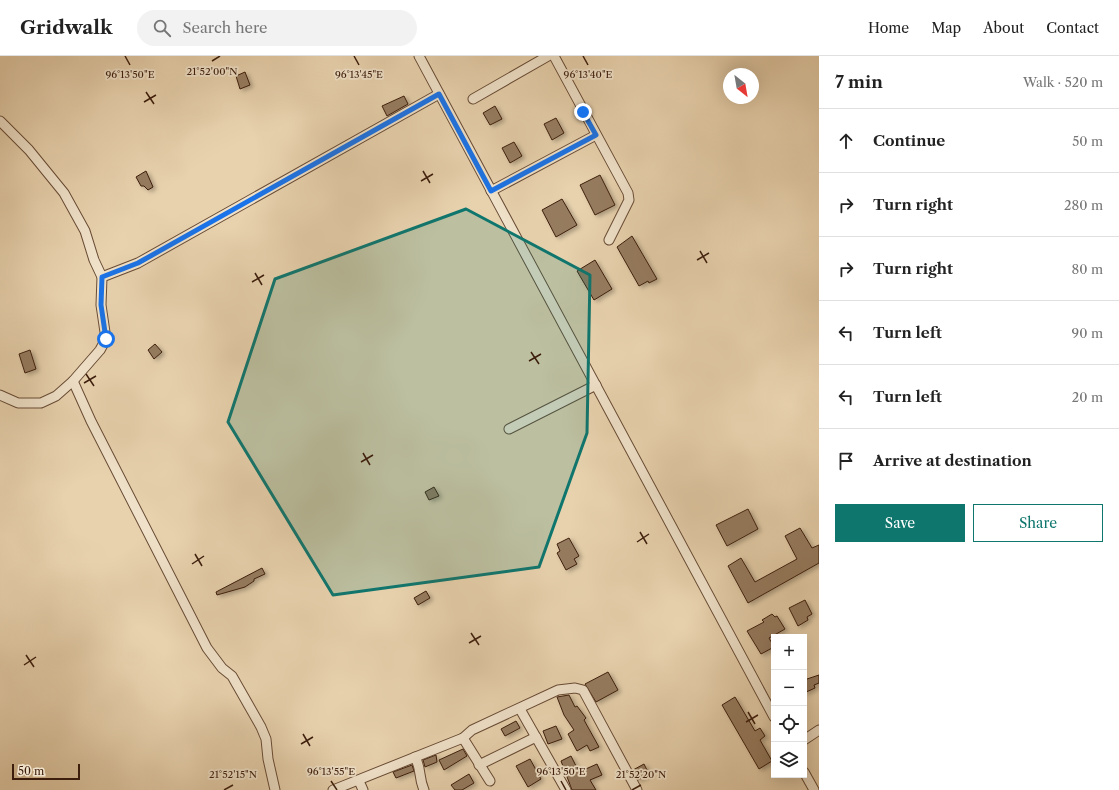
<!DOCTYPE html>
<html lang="en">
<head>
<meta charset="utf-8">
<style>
  :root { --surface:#fff; --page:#f2f2f2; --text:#222; --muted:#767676; --line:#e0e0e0; --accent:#0f766e }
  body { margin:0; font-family:"Libre Caslon Text",serif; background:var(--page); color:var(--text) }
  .controls { position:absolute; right:12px; bottom:12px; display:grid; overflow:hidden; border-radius:0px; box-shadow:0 4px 16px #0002 }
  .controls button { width:36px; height:36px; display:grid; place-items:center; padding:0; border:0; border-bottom:1px solid var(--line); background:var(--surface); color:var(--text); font:20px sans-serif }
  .compass { position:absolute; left:723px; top:12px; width:36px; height:36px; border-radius:50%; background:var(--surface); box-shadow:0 4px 16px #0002; rotate:149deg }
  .scale { position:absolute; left:12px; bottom:10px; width:68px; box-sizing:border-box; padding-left:4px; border:2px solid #3d1e0d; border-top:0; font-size:11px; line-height:14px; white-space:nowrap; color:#3d1e0d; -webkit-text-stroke:3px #f0e2ca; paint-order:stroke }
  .stop { position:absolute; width:12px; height:12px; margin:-9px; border:3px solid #1a73e8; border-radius:50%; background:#fff }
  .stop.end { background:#1a73e8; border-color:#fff; box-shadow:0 1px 4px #0008 }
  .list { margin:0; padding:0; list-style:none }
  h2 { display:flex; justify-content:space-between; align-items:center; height:52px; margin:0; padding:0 16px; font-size:17px }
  h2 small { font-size:13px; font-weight:400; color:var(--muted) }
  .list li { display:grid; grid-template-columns:26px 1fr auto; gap:12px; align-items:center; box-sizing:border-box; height:64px; padding:0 16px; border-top:1px solid var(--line) }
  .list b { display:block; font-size:15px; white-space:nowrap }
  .list em { font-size:13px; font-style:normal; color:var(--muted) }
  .actions { display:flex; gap:8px; padding:12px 16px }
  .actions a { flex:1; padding:9px 0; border:1px solid var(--accent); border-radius:0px; text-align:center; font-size:14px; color:var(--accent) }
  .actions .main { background:var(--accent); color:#fff }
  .icon { flex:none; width:22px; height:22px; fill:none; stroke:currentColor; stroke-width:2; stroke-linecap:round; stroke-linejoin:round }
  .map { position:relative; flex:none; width:819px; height:734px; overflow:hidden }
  header { display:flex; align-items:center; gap:24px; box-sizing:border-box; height:56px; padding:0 20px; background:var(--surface); border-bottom:1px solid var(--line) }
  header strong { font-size:19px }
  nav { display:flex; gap:22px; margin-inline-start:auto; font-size:14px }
  .search { width:280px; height:36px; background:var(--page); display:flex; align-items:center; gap:10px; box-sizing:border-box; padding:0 14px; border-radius:22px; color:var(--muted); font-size:15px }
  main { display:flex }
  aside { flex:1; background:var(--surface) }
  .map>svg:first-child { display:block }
  .building { fill:#967c61; stroke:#3d1e0d; filter:url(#shadow) }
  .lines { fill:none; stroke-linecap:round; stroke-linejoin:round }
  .minor-casing { stroke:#684b35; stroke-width:11 }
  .minor { stroke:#f0e2ca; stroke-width:9 }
  .route { stroke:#1a73e8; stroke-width:5 }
  .marked { fill:#0f766e; fill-opacity:0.2; stroke:#0f766e; stroke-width:3; stroke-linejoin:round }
  .ticks { fill:none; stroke:#3d1e0d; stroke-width:1.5 }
  .ticks-label { font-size:10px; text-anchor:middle; fill:#3d1e0d; stroke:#f0e2ca; stroke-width:3.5; stroke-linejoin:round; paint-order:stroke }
</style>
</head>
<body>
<header>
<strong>Gridwalk</strong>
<div class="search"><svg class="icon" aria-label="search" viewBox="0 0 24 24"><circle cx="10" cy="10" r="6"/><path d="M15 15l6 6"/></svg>Search here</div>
<nav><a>Home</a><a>Map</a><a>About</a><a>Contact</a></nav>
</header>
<main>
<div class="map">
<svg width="819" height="734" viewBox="0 0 819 734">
  <defs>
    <filter id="shadow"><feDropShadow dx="3" dy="2" stdDeviation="2" flood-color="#0004"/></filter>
  </defs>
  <rect width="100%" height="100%" fill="#e8d2ae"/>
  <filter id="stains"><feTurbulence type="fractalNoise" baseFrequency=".005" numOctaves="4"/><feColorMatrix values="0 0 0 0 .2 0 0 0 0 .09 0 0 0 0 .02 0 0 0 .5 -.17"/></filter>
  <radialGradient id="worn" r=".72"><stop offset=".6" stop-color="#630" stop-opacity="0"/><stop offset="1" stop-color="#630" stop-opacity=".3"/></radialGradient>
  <!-- building -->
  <g class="building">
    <polygon points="245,16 250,29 240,33 236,20"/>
    <polygon points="404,40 408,48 387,60 382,50"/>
    <polygon points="495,50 502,63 490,69 483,57"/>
    <polygon points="556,62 564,77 552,84 544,68"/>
    <polygon points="514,86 522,100 510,107 502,92"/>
    <polygon points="146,115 153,131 148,134 144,130 141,130 136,121"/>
    <polygon points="600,119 615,149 595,159 580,129"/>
    <polygon points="562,143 577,169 556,181 542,154"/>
    <polygon points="632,180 657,223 649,227 648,225 639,230 617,191"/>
    <polygon points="595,204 612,233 594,244 577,215"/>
    <polygon points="155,288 162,296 154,303 148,294"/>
    <polygon points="30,294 36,313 25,317 19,298"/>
    <polygon points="434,431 439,440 429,444 425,436"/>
    <polygon points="748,453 758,473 727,490 716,469"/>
    <polygon points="800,472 812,492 819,489 819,507 748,547 728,510 741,502 755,526 797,503 785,480"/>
    <polygon points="569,482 579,500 574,503 577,508 566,514 557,497 560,495 557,488"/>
    <polygon points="262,512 265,518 254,523 254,525 245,531 217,539 216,536"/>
    <polygon points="426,535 430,542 418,549 414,542"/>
    <polygon points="805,544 812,558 807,561 808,564 798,570 789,552"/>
    <polygon points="772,558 775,561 777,560 785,573 769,582 774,591 761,598 747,575 764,566 762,564"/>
    <polygon points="608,616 618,634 596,646 585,628"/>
    <polygon points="819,619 819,627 814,629 815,632 804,637 804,624"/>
    <polygon points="569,639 575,651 577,650 586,662 584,664 599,691 590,695 587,689 577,695 568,678 574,674 564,659 557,641"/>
    <polygon points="735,641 755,675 760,672 765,680 760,684 772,705 759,713 722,649"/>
    <polygon points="516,665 520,672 505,680 501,673"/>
    <polygon points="556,670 562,683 548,688 543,675"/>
    <polygon points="463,693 467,700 444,714 439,704"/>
    <polygon points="436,699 437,706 425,711 423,704"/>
    <polygon points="571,700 579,716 597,708 602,719 590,724 596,734 572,734 561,705"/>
    <polygon points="530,703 541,723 528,731 516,710"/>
    <polygon points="644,708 649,718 638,724 633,714"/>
    <polygon points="412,709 414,715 396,722 393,716"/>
    <polygon points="469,718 474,727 462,734 455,734 451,729"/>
  </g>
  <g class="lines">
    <defs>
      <g id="minor">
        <polyline points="419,0 774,661"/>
        <polyline points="554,0 628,137 629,144 609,184"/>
        <polyline points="473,43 548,0"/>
        <polyline points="0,65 29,94 64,137 85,175 94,204 102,221 101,249 106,283 100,294 73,325 56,340 41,347 18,347 0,339"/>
        <polyline points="491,135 596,79"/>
        <polyline points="102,221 138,207 439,38"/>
        <polyline points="73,325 91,365 207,592 222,612 232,620 261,671 266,683 268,703 275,734"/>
        <polyline points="509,373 596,329"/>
        <polyline points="520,653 566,734"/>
        <polyline points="463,682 490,725"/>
        <polyline points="804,684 819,674"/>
        <path d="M415,701C422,714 418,720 424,734"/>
        <polyline points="479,709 536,681"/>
        <polyline points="804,716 814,734"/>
        <polyline points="359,725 363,734"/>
        <polyline points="333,734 463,682 472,674 558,634 575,632 583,634 637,734"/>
      </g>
    </defs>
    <!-- minor casing -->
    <use href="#minor" class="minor-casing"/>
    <!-- minor -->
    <use href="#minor" class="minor"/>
  </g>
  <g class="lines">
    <!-- route -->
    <polyline class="route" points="106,283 101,249 102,221 138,207 439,38 491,135 596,79 583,56"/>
  </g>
  <!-- marked area -->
  <path class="marked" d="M466,153L590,219L587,377L539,511L333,539L228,366L275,223Z"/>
  <!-- ticks -->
  <path class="ticks" d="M125,0L130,9M354,0L359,9M583,0L588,9M212,5L220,0M146,36L154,48M144,46L156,39M423,115L430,127M421,125L433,118M700,195L707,207M697,204L709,197M255,217L262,229M252,226L264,219M531,296L539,308M529,305L541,298M86,318L94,330M84,327L96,320M363,397L370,409M361,406L373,399M640,476L647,488M637,486L649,478M195,498L202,510M192,508L204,500M471,577L479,589M469,587L481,580M26,599L34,611M24,609L36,601M748,656L755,668M746,666L758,659M303,678L310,690M301,688L313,681M331,725L337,734M561,725L566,734M224,734L233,729M632,734L641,729"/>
  <g class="ticks-label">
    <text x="212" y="19">21°52'00"N</text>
    <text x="130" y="22">96°13'50"E</text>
    <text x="359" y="22">96°13'45"E</text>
    <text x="588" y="22">96°13'40"E</text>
    <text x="331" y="719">96°13'55"E</text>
    <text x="561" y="719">96°13'50"E</text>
    <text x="233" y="722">21°52'15"N</text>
    <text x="641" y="722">21°52'20"N</text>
  </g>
  <rect width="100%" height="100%" filter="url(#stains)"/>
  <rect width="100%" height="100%" fill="url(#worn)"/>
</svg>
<div class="controls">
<button>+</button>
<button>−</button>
<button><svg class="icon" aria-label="locate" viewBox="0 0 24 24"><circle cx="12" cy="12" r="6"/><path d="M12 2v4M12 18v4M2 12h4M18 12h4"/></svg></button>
<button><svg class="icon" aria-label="layers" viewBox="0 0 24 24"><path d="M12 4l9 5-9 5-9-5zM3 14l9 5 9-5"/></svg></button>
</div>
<svg class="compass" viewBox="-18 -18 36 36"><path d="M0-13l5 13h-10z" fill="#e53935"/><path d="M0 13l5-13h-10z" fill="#767676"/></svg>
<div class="scale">50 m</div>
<div class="stop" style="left:106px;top:283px"></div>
<div class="stop end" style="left:583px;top:56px"></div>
</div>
<aside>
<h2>7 min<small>Walk · 520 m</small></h2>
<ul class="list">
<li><svg class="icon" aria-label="ahead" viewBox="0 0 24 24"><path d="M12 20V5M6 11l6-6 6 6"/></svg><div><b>Continue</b></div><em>50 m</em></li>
<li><svg class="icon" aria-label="right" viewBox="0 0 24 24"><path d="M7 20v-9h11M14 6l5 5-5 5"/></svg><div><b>Turn right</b></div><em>280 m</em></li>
<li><svg class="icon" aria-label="right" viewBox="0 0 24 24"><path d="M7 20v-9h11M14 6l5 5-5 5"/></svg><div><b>Turn right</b></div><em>80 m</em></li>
<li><svg class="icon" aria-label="left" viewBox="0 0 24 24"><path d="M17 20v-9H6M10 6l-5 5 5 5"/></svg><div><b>Turn left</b></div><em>90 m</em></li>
<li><svg class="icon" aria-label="left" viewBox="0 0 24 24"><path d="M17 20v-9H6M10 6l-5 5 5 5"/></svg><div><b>Turn left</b></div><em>20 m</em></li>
<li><svg class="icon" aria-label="arrive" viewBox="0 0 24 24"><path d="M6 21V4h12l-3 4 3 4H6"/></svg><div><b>Arrive at destination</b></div></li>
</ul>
<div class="actions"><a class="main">Save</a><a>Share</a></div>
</aside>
</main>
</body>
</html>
